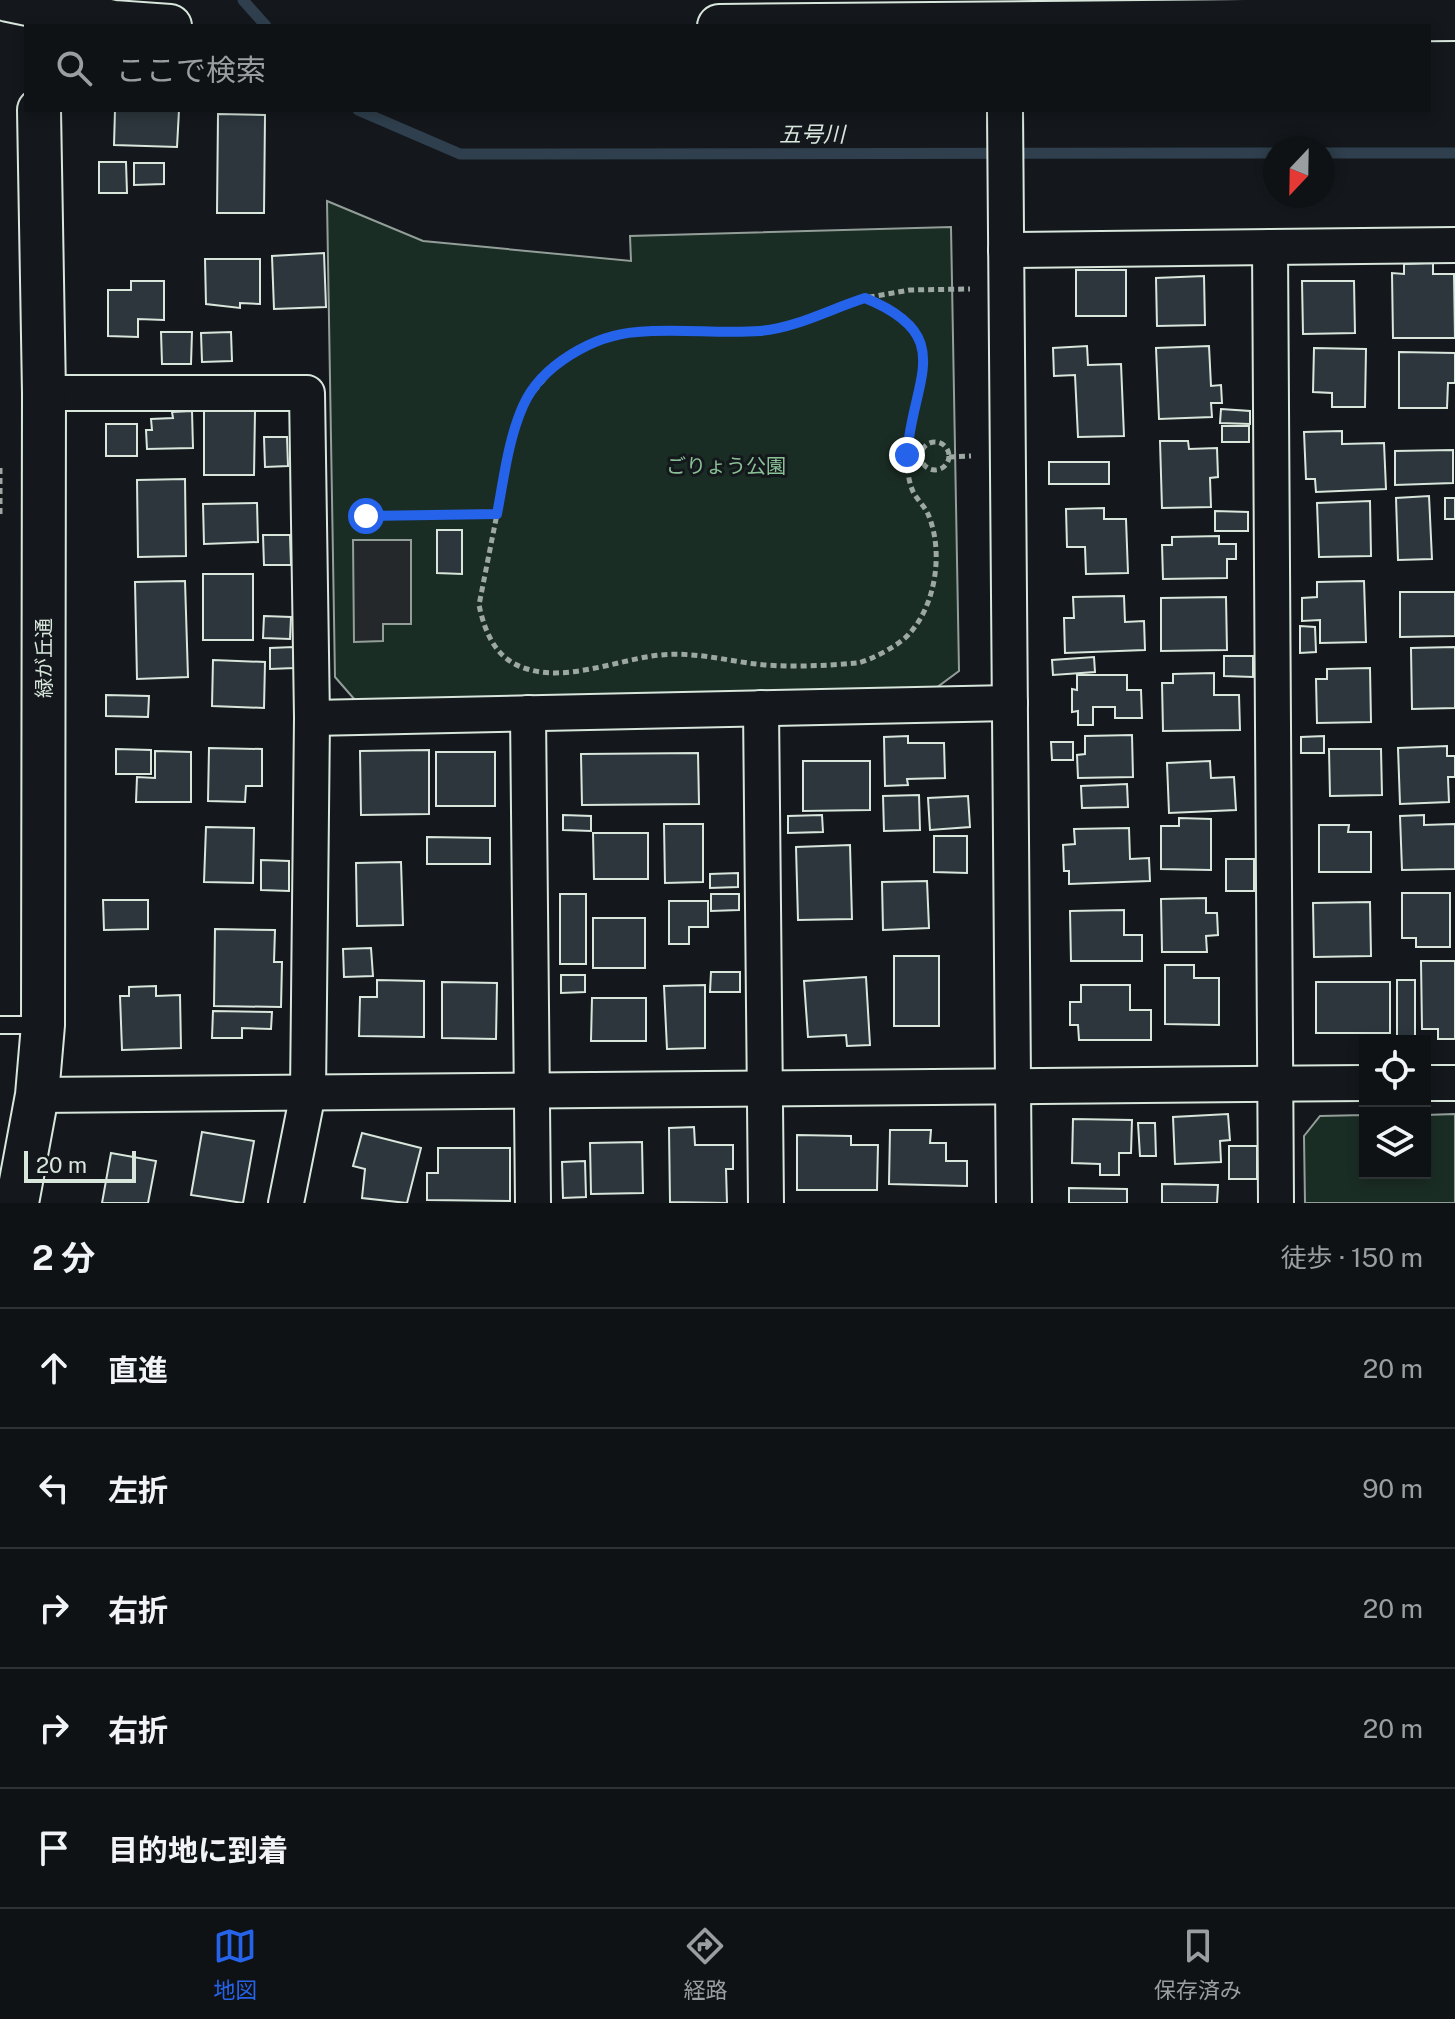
<!DOCTYPE html>
<html lang="ja">
<head>
<meta charset="utf-8">
<style>
  :root { --surface:#0f1215; --page:#181b1e; --text:#f1f3f6; --muted:#9b9ea0; --line:#2f3234; --accent:#2563eb }
  body { margin:0; font-family:"Public Sans","Noto Sans JP",sans-serif; background:var(--page); color:var(--text) }
  .controls { position:absolute; right:24px; bottom:24px; display:grid; overflow:hidden; border-radius:0px; box-shadow:0 4px 12px #0003 }
  .controls button { width:72px; height:72px; display:grid; place-items:center; padding:0; border:0; border-bottom:2px solid var(--line); background:var(--surface); color:var(--text); font:40px sans-serif }
  .compass { position:absolute; left:1263px; top:136px; width:72px; height:72px; border-radius:50%; background:var(--surface); box-shadow:0 4px 12px #0003; rotate:202deg }
  .scale { position:absolute; left:24px; bottom:20px; width:112px; box-sizing:border-box; padding-left:8px; border:4px solid #d8e6dc; border-top:0; font-size:22px; line-height:28px; white-space:nowrap; color:#d8e6dc; -webkit-text-stroke:6px #14181c; paint-order:stroke }
  .stop { position:absolute; width:24px; height:24px; margin:-18px; border:6px solid #2563eb; border-radius:50%; background:#fff }
  .stop.end { background:#2563eb; border-color:#fff; box-shadow:0 2px 8px #0008 }
  .list { margin:0; padding:0; list-style:none }
  h2 { display:flex; justify-content:space-between; align-items:center; height:104px; margin:0; padding:0 32px; font-size:34px }
  h2 small { font-size:26px; font-weight:400; color:var(--muted) }
  .list li { display:grid; grid-template-columns:52px 1fr auto; gap:24px; align-items:center; box-sizing:border-box; height:120px; padding:0 32px; border-top:2px solid var(--line) }
  .list b { display:block; font-size:30px; white-space:nowrap }
  .list em { font-size:26px; font-style:normal; color:var(--muted) }
  .icon { flex:none; width:44px; height:44px; fill:none; stroke:currentColor; stroke-width:2; stroke-linecap:round; stroke-linejoin:round }
  .map { position:relative; flex:none; width:1455px; height:1203px; overflow:hidden }
  .search { position:absolute; background:var(--surface); box-shadow:0 4px 12px #0003; left:24px; right:24px; top:24px; height:88px; display:flex; align-items:center; gap:20px; box-sizing:border-box; padding:0 28px; border-radius:0px; color:var(--muted); font-size:30px }
  .sheet { height:704px; background:var(--surface) }
  nav { display:flex; justify-content:space-around; align-items:center; box-sizing:border-box; height:112px; border-top:2px solid var(--line); background:var(--surface); font-size:22px; color:var(--muted) }
  nav a { display:grid; justify-items:center; gap:4px }
  nav .on { color:var(--accent) }
  .map>svg:first-child { display:block }
  .green { fill:#1a2d24; stroke:#939e99; stroke-width:2 }
  .parking { fill:#24282b; stroke:#939e99; stroke-width:2 }
  .lines { fill:none; stroke-linecap:round; stroke-linejoin:round }
  .stream { stroke:#2f3f4d; stroke-width:11 }
  .building { fill:#2c363c; stroke:#d8e6dc; stroke-width:2 }
  .service-casing { stroke:#d8e6dc; stroke-width:20 }
  .minor-casing { stroke:#d8e6dc; stroke-width:38 }
  .tertiary-casing { stroke:#d8e6dc; stroke-width:46 }
  .path { stroke:#9da8a2; stroke-width:5; stroke-dasharray:6 4; stroke-linecap:butt }
  .service { stroke:#14181c; stroke-width:16 }
  .minor { stroke:#14181c; stroke-width:34 }
  .tertiary { stroke:#14181c; stroke-width:42 }
  .route { stroke:#2563eb; stroke-width:10 }
  .labels { text-anchor:middle; stroke-width:6; stroke-linejoin:round; paint-order:stroke }
  .park-label { font-size:20px; fill:#8ac095; stroke:#14181c }
  .street-label { font-size:20px; fill:#d8e6dc; stroke:#14181c }
  .water-label { font-size:22px; font-style:italic; fill:#d8e6dc; stroke:#14181c }
</style>
</head>
<body>
<div class="map">
<svg width="1455" height="1203" viewBox="0 0 1455 1203">
  <rect width="100%" height="100%" fill="#14181c"/>
  <!-- green -->
  <g class="green">
    <polygon points="327,201 423,241 631,261 630,236 951,227 959,671 936,688 355,700 335,677"/>
    <polygon points="1455,1114 1455,1203 1305,1203 1304,1136 1320,1116 1365,1115 1365,1173 1425,1173 1425,1115"/>
  </g>
  <!-- parking -->
  <polygon class="parking" points="353,540 411,540 411,624 383,624 383,641 354,642"/>
  <g class="lines">
    <!-- stream -->
    <g class="stream">
      <polyline points="243,0 266,26"/>
      <polyline points="358,110 460,154 1275,153"/>
      <polyline points="1323,153 1455,153"/>
    </g>
  </g>
  <!-- building -->
  <g class="building">
    <polygon points="115,110 179,110 177,147 114,145"/>
    <polygon points="218,114 265,115 264,213 217,213"/>
    <polygon points="99,162 126,162 127,193 99,193"/>
    <polygon points="134,163 164,163 164,184 134,185"/>
    <polygon points="324,253 326,307 274,309 272,256"/>
    <polygon points="205,259 260,259 260,304 240,303 240,308 206,304"/>
    <polygon points="1433,263 1433,274 1454,274 1455,338 1393,338 1392,273 1404,274 1404,264"/>
    <rect x="1076" y="270" width="50" height="46"/>
    <polygon points="1204,276 1205,325 1157,326 1156,278"/>
    <polygon points="131,281 164,281 164,320 138,319 138,337 108,336 108,290 131,290"/>
    <polygon points="1302,281 1354,281 1355,333 1303,334"/>
    <polygon points="161,332 192,332 191,364 162,364"/>
    <polygon points="231,332 232,361 202,362 201,333"/>
    <polygon points="1087,346 1088,365 1121,364 1124,436 1078,437 1075,375 1054,376 1053,348"/>
    <polygon points="1209,346 1211,386 1221,385 1222,403 1211,403 1212,417 1159,419 1156,348"/>
    <polygon points="1314,348 1366,349 1365,407 1332,407 1332,393 1313,392"/>
    <polygon points="1399,352 1455,353 1455,383 1448,383 1447,408 1399,408"/>
    <polygon points="1221,409 1250,411 1250,424 1220,423"/>
    <polygon points="192,411 193,448 147,449 146,430 152,430 151,419 173,418 172,412"/>
    <polygon points="204,411 255,411 254,475 204,475"/>
    <rect x="106" y="424" width="31" height="32"/>
    <rect x="1222" y="426" width="27" height="16"/>
    <polygon points="1342,431 1342,444 1384,443 1386,489 1316,492 1315,479 1306,479 1304,432"/>
    <polygon points="264,437 287,437 288,466 265,467"/>
    <polygon points="1160,441 1188,441 1189,449 1217,448 1218,477 1210,478 1211,507 1162,508"/>
    <polygon points="1453,450 1453,483 1395,485 1395,451"/>
    <rect x="1049" y="462" width="60" height="22"/>
    <polygon points="185,479 186,556 138,557 137,480"/>
    <polygon points="1429,496 1432,559 1398,560 1396,498"/>
    <rect x="1445" y="498" width="10" height="21"/>
    <polygon points="1370,501 1371,556 1319,557 1317,503"/>
    <polygon points="257,503 258,542 204,544 203,504"/>
    <polygon points="1104,508 1104,519 1126,519 1128,573 1086,574 1085,547 1067,547 1066,509"/>
    <polygon points="1215,511 1248,512 1248,531 1215,531"/>
    <polygon points="437,530 462,530 462,574 437,573"/>
    <polygon points="263,535 290,535 291,565 264,565"/>
    <polygon points="1219,536 1219,544 1236,544 1236,559 1227,559 1227,578 1163,579 1162,545 1172,545 1172,537"/>
    <rect x="203" y="574" width="50" height="66"/>
    <polygon points="185,581 188,677 137,679 135,582"/>
    <polygon points="1364,581 1366,642 1320,643 1320,620 1302,621 1302,598 1317,597 1317,582"/>
    <polygon points="1400,592 1455,592 1455,636 1400,637"/>
    <polygon points="1124,596 1125,622 1144,621 1145,650 1065,653 1064,618 1074,618 1073,597"/>
    <polygon points="1226,597 1227,650 1161,651 1161,598"/>
    <polygon points="264,616 291,617 290,639 263,638"/>
    <polygon points="1300,626 1315,627 1316,652 1300,653"/>
    <polygon points="293,647 294,668 270,669 270,648"/>
    <polygon points="1455,647 1455,708 1412,709 1411,648"/>
    <polygon points="1224,656 1253,656 1253,677 1224,676"/>
    <polygon points="1094,657 1095,672 1053,675 1052,660"/>
    <polygon points="213,660 265,662 264,708 212,706"/>
    <polygon points="1370,668 1371,722 1317,723 1316,679 1327,679 1327,669"/>
    <polygon points="1214,673 1214,695 1239,695 1240,730 1163,731 1162,683 1173,683 1173,674"/>
    <polygon points="1077,675 1127,675 1127,690 1141,690 1142,718 1115,718 1115,707 1093,707 1093,725 1078,725 1078,711 1072,712 1072,689 1077,690"/>
    <polygon points="106,695 149,696 148,717 106,716"/>
    <polygon points="1132,735 1133,777 1078,778 1077,755 1085,754 1085,736"/>
    <polygon points="908,736 908,743 944,743 945,778 907,779 908,785 885,786 884,737"/>
    <polygon points="1324,736 1324,753 1301,753 1301,737"/>
    <polygon points="1051,742 1073,742 1073,760 1052,760"/>
    <polygon points="1447,746 1447,756 1455,756 1455,777 1448,777 1449,802 1400,804 1398,748"/>
    <polygon points="209,748 262,749 262,786 246,786 245,802 208,801"/>
    <polygon points="116,749 151,750 151,774 116,774"/>
    <polygon points="1329,749 1381,749 1382,795 1330,796"/>
    <polygon points="429,750 429,814 361,815 360,751"/>
    <polygon points="155,751 191,752 191,802 136,802 137,777 155,778"/>
    <rect x="436" y="752" width="59" height="54"/>
    <polygon points="698,753 699,804 582,805 581,754"/>
    <polygon points="803,761 870,761 870,810 803,811"/>
    <polygon points="1210,761 1211,778 1234,777 1236,810 1169,813 1167,763"/>
    <polygon points="1127,784 1128,807 1082,808 1081,786"/>
    <polygon points="919,795 920,830 884,831 883,796"/>
    <polygon points="968,796 970,827 930,830 928,798"/>
    <polygon points="563,815 591,816 591,831 563,830"/>
    <polygon points="822,815 823,832 788,833 788,816"/>
    <polygon points="1424,815 1424,825 1455,824 1455,869 1402,870 1400,816"/>
    <polygon points="1179,818 1211,819 1211,870 1161,869 1161,826 1179,826"/>
    <polygon points="664,824 703,824 703,882 665,883"/>
    <polygon points="1319,825 1349,825 1348,832 1371,832 1371,872 1319,872"/>
    <polygon points="206,827 254,828 253,883 204,882"/>
    <polygon points="1129,828 1130,859 1149,858 1150,881 1069,884 1069,871 1064,871 1063,845 1075,844 1074,829"/>
    <polygon points="593,833 648,833 648,879 594,879"/>
    <polygon points="934,836 967,836 967,873 934,872"/>
    <polygon points="427,837 490,838 490,864 427,864"/>
    <polygon points="850,845 852,919 798,920 796,847"/>
    <rect x="1226" y="859" width="28" height="32"/>
    <polygon points="261,860 289,861 289,891 261,890"/>
    <polygon points="401,862 403,925 357,926 356,863"/>
    <polygon points="738,873 738,887 710,888 710,874"/>
    <polygon points="927,881 929,928 883,930 882,882"/>
    <polygon points="1402,893 1450,893 1450,947 1416,947 1416,938 1402,938"/>
    <rect x="560" y="894" width="26" height="70"/>
    <polygon points="711,894 739,894 739,910 711,911"/>
    <polygon points="1206,898 1206,913 1217,913 1218,935 1206,936 1207,952 1162,952 1161,899"/>
    <polygon points="103,900 148,900 148,929 104,930"/>
    <polygon points="669,901 708,901 708,927 689,927 689,944 669,944"/>
    <polygon points="1370,902 1371,956 1314,957 1313,903"/>
    <polygon points="1124,910 1124,935 1142,935 1142,961 1071,961 1070,911"/>
    <rect x="593" y="918" width="52" height="50"/>
    <polygon points="215,929 275,930 274,962 282,962 281,1007 214,1006"/>
    <polygon points="371,948 373,976 344,977 343,949"/>
    <rect x="894" y="956" width="45" height="70"/>
    <polygon points="1421,961 1455,961 1455,1039 1438,1039 1438,1029 1422,1029"/>
    <polygon points="1165,965 1194,965 1194,978 1219,978 1219,1025 1165,1024"/>
    <polygon points="711,972 740,972 740,992 710,992"/>
    <polygon points="561,975 585,975 585,992 561,993"/>
    <polygon points="866,977 870,1045 847,1046 846,1035 808,1037 804,981"/>
    <polygon points="377,980 424,981 424,1037 359,1036 360,997 377,997"/>
    <rect x="1397" y="980" width="18" height="61"/>
    <polygon points="442,982 497,983 496,1039 442,1038"/>
    <rect x="1316" y="982" width="74" height="51"/>
    <polygon points="705,985 705,1048 667,1049 664,986"/>
    <polygon points="1081,985 1130,985 1130,1010 1151,1010 1151,1040 1079,1040 1078,1025 1070,1025 1070,1002 1081,1002"/>
    <polygon points="156,986 156,996 180,995 181,1048 122,1050 120,996 129,996 129,987"/>
    <polygon points="592,998 646,998 646,1041 591,1041"/>
    <polygon points="213,1011 272,1012 271,1029 242,1028 242,1038 212,1038"/>
    <polygon points="1228,1114 1230,1140 1220,1141 1221,1162 1175,1164 1173,1117"/>
    <polygon points="1073,1119 1132,1120 1131,1153 1119,1153 1119,1175 1100,1175 1100,1164 1072,1163"/>
    <polygon points="1138,1123 1155,1123 1156,1156 1140,1156"/>
    <polygon points="694,1127 695,1145 733,1145 733,1169 726,1169 727,1203 670,1202 669,1128"/>
    <polygon points="890,1130 931,1130 930,1143 946,1143 946,1161 967,1161 967,1186 889,1184"/>
    <polygon points="202,1132 254,1141 243,1203 191,1195"/>
    <polygon points="362,1133 421,1148 407,1203 362,1198 365,1169 353,1166"/>
    <polygon points="797,1135 851,1136 851,1145 878,1145 877,1190 797,1190"/>
    <polygon points="642,1142 643,1193 591,1194 590,1143"/>
    <rect x="1229" y="1146" width="28" height="33"/>
    <polygon points="438,1148 510,1148 510,1201 427,1200 427,1173 438,1173"/>
    <polygon points="111,1153 156,1161 148,1203 102,1203"/>
    <polygon points="585,1161 586,1197 563,1198 562,1162"/>
    <polygon points="1162,1184 1218,1185 1217,1203 1162,1203"/>
    <polygon points="1069,1188 1127,1189 1127,1203 1069,1203"/>
  </g>
  <g class="lines">
    <defs>
      <polyline id="service" points="0,1025 42,1025"/>
      <g id="minor">
        <polyline points="1005,110 1014,1203"/>
        <polyline points="1270,247 1276,1203"/>
        <polyline points="1006,250 1455,245"/>
        <polyline points="44,393 307,393 312,718 308,1093 286,1203"/>
        <polyline points="761,708 766,1203"/>
        <polyline points="528,713 533,1203"/>
        <polyline points="312,718 1010,703"/>
        <polyline points="1425,1083 1455,1083"/>
        <polyline points="37,1095 1365,1083"/>
      </g>
      <g id="tertiary">
        <polyline points="8,0 114,22 170,26"/>
        <polyline points="719,26 1455,19"/>
        <polyline points="17,1203 37,1095 43,1025 44,393 39,110"/>
      </g>
    </defs>
    <!-- service casing -->
    <use href="#service" class="service-casing"/>
    <!-- minor casing -->
    <use href="#minor" class="minor-casing"/>
    <!-- tertiary casing -->
    <use href="#tertiary" class="tertiary-casing"/>
    <!-- path -->
    <g class="path">
      <path d="M865,298C947,331 922,364 909,435C906,450 906,474 912,489C915,498 924,505 928,514C944,551 936,605 909,634C901,644 870,661 857,663C823,666 781,668 748,663C715,658 686,651 652,656C613,662 565,681 527,669C496,660 485,633 479,605L512,438L524,403L550,372L584,345L634,332L761,331L794,325L865,298L910,290L970,289"/>
      <circle cx="935" cy="456" r="14"/>
      <polyline points="949,457 971,456"/>
      <polyline points="0,468 0,517"/>
      <polyline points="366,516 497,514"/>
    </g>
    <!-- service -->
    <use href="#service" class="service"/>
    <!-- minor -->
    <use href="#minor" class="minor"/>
    <!-- tertiary -->
    <use href="#tertiary" class="tertiary"/>
  </g>
  <g class="lines">
    <!-- route -->
    <path class="route" d="M366,516L497,514C504,478 508,440 523,406C541,365 594,335 637,332C677,328 719,334 760,331C796,328 830,309 865,298C959,336 912,380 907,455"/>
  </g>
  <g class="labels">
    <!-- park labels -->
    <g class="park-label">
      <text x="726" y="473">ごりょう公園</text>
    </g>
    <!-- street labels -->
    <g class="street-label">
      <text transform="translate(44 658) rotate(-90)" y="7">緑が丘通</text>
    </g>
    <!-- water labels -->
    <g class="water-label">
      <text x="812" y="142">五号川</text>
    </g>
  </g>
</svg>
<div class="controls">
<button><svg class="icon" aria-label="locate" viewBox="0 0 24 24"><circle cx="12" cy="12" r="6"/><path d="M12 2v4M12 18v4M2 12h4M18 12h4"/></svg></button>
<button><svg class="icon" aria-label="layers" viewBox="0 0 24 24"><path d="M12 4l9 5-9 5-9-5zM3 14l9 5 9-5"/></svg></button>
</div>
<svg class="compass" viewBox="-18 -18 36 36"><path d="M0-13l5 13h-10z" fill="#e53935"/><path d="M0 13l5-13h-10z" fill="#9b9ea0"/></svg>
<div class="scale">20 m</div>
<div class="stop" style="left:366px;top:516px"></div>
<div class="stop end" style="left:907px;top:455px"></div>
<div class="search"><svg class="icon" aria-label="search" viewBox="0 0 24 24"><circle cx="10" cy="10" r="6"/><path d="M15 15l6 6"/></svg>ここで検索</div>
</div>
<section class="sheet">
<h2>2 分<small>徒歩 · 150 m</small></h2>
<ul class="list">
<li><svg class="icon" aria-label="ahead" viewBox="0 0 24 24"><path d="M12 20V5M6 11l6-6 6 6"/></svg><div><b>直進</b></div><em>20 m</em></li>
<li><svg class="icon" aria-label="left" viewBox="0 0 24 24"><path d="M17 20v-9H6M10 6l-5 5 5 5"/></svg><div><b>左折</b></div><em>90 m</em></li>
<li><svg class="icon" aria-label="right" viewBox="0 0 24 24"><path d="M7 20v-9h11M14 6l5 5-5 5"/></svg><div><b>右折</b></div><em>20 m</em></li>
<li><svg class="icon" aria-label="right" viewBox="0 0 24 24"><path d="M7 20v-9h11M14 6l5 5-5 5"/></svg><div><b>右折</b></div><em>20 m</em></li>
<li><svg class="icon" aria-label="arrive" viewBox="0 0 24 24"><path d="M6 21V4h12l-3 4 3 4H6"/></svg><div><b>目的地に到着</b></div></li>
</ul>
</section>
<nav>
<a class="on"><svg class="icon" aria-label="map" viewBox="0 0 24 24"><path d="M3 6l6-2 6 2 6-2v14l-6 2-6-2-6 2zM9 4v14M15 6v14"/></svg>地図</a>
<a><svg class="icon" aria-label="directions" viewBox="0 0 24 24"><path d="M12 3l9 9-9 9-9-9zM9 14v-3h6M13 9l2 2-2 2"/></svg>経路</a>
<a><svg class="icon" aria-label="saved" viewBox="0 0 24 24"><path d="M7 4h10v16l-5-4-5 4z"/></svg>保存済み</a>
</nav>
</body>
</html>
